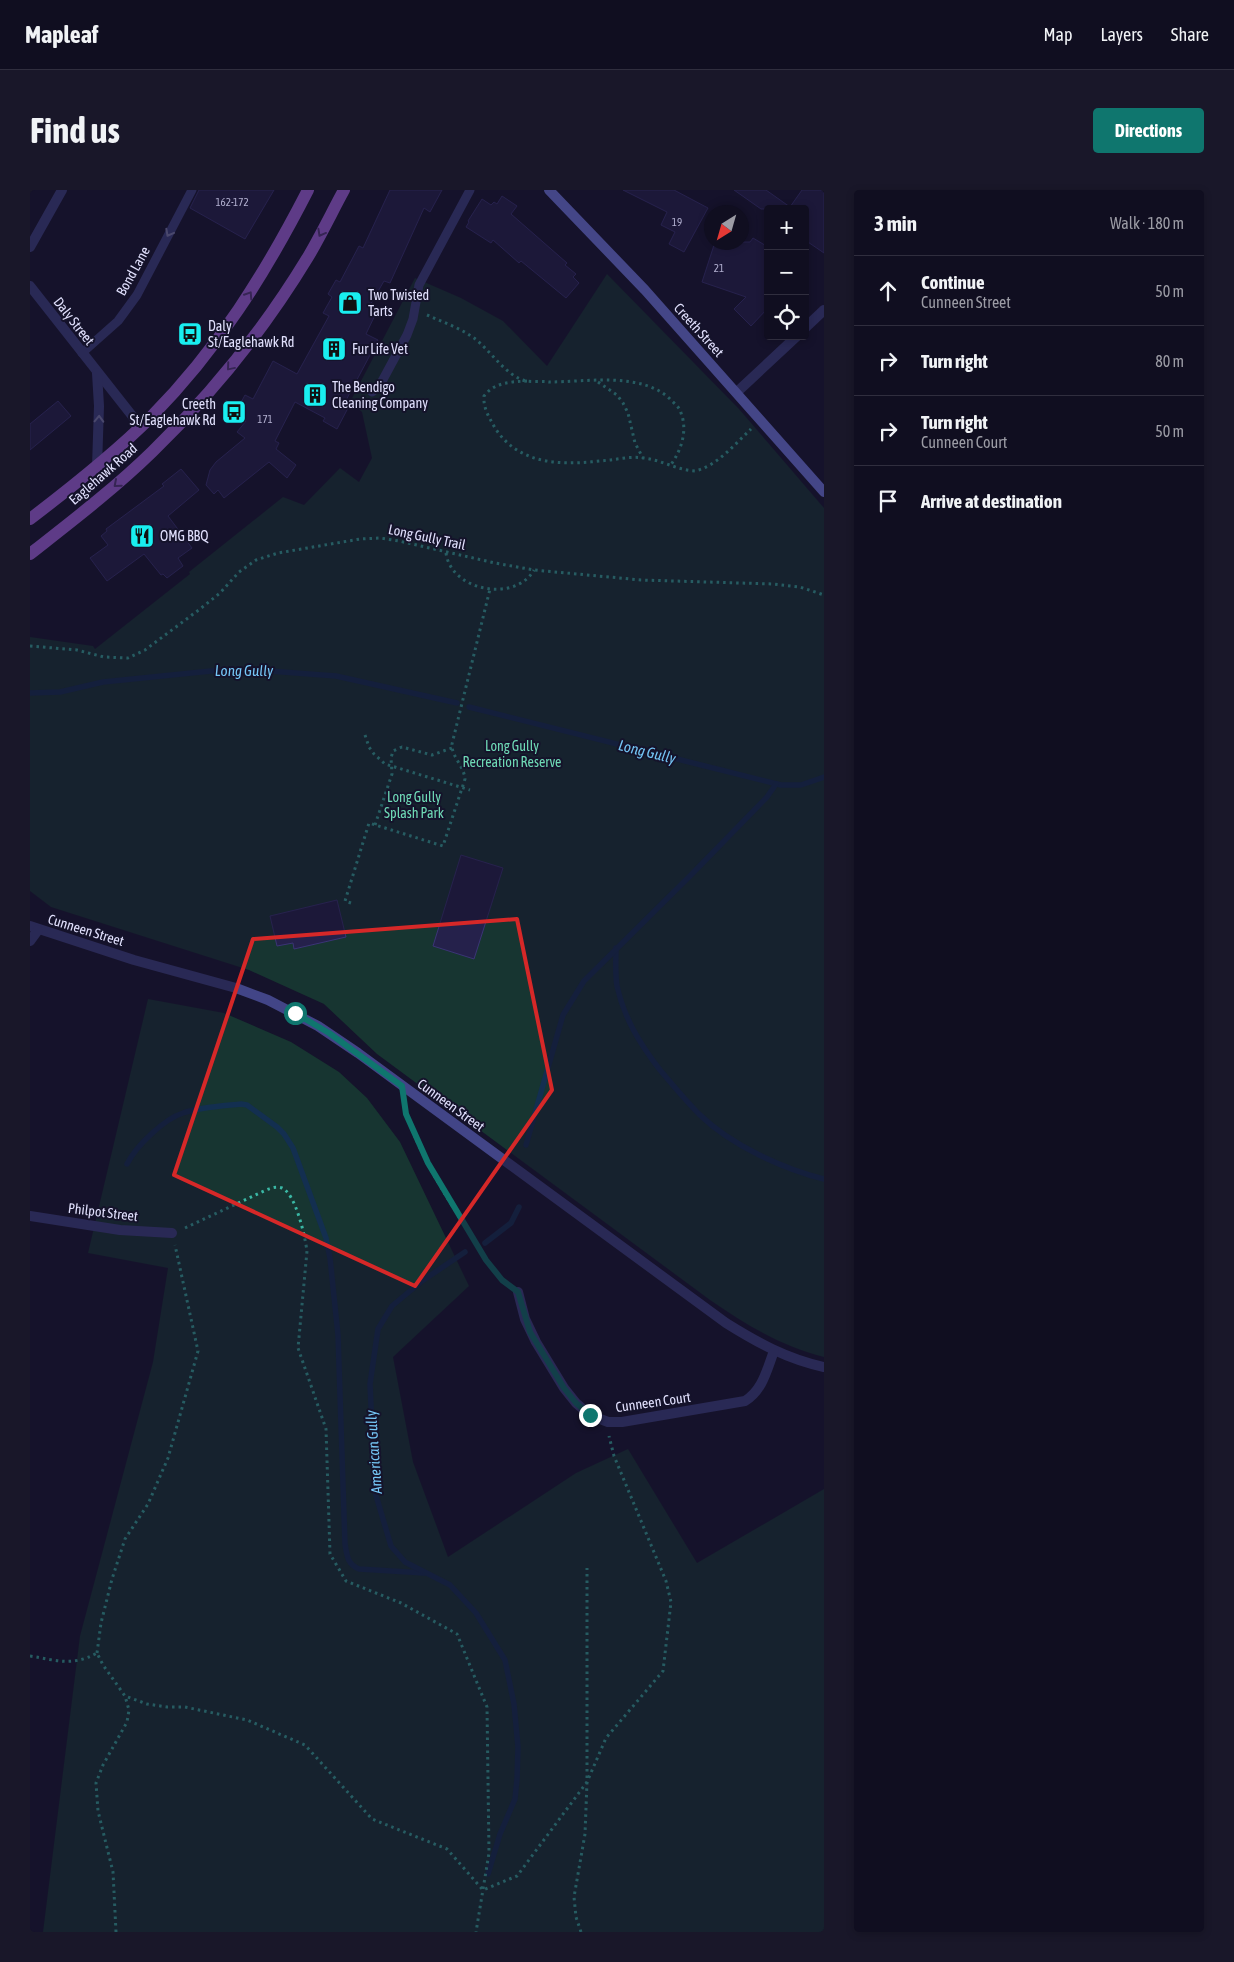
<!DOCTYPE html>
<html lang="en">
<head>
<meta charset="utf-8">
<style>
  :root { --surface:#100e20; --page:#191729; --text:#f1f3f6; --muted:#9c9ca5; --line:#302e3e; --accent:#0f766e }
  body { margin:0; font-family:"Asap Condensed",sans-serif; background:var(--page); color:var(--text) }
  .controls { position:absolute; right:15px; top:15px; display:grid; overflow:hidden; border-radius:5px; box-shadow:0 2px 8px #0003 }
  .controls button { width:45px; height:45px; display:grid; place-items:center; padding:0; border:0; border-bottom:1px solid var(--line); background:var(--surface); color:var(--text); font:25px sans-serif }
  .compass { position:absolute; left:674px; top:15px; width:45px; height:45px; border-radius:50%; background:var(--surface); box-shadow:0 2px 8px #0003; rotate:217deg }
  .stop { position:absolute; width:15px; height:15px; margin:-11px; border:4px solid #0f766e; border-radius:50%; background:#fff }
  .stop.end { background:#0f766e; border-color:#fff; box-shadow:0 1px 5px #0008 }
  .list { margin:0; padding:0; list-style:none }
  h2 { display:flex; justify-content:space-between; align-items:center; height:65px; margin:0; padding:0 20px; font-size:21px }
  h2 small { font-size:16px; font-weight:400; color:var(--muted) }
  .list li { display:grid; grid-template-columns:32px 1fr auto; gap:15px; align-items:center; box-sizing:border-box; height:70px; padding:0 20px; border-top:1px solid var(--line) }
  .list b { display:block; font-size:19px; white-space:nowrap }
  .list p { margin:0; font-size:16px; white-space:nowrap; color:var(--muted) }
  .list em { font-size:16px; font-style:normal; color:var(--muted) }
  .icon { flex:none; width:28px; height:28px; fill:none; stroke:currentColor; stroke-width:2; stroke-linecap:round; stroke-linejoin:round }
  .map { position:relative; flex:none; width:794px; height:1742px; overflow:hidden; border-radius:5px }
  header { display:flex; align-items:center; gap:30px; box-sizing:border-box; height:70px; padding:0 25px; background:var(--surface); border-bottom:1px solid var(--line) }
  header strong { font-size:24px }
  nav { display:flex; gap:28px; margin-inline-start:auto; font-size:18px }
  .intro { display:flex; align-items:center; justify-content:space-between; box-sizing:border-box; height:120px; padding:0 30px }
  h1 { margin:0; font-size:35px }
  .button { padding:12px 22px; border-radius:5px; background:var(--accent); color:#fff; font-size:18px; font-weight:700 }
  main { display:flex; gap:30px; padding:0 30px }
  aside { flex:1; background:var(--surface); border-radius:5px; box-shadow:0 2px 8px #0003 }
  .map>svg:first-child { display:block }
  .green { fill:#173531 }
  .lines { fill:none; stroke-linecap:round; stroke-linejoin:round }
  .stream { stroke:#132f50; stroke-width:5.5 }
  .building { fill:#25214b; stroke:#3b3476 }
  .path { stroke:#3ab7a4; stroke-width:3; stroke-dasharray:2.5 4; stroke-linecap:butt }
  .service { stroke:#424587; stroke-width:9 }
  .minor { stroke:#424587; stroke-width:10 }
  .secondary { stroke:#7d85f7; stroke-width:10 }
  .primary { stroke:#b76ef6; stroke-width:12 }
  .oneway { stroke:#8a8bbc }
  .oneway2 { stroke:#5e3c86 }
  .route { stroke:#0f766e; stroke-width:6 }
  .marked { fill:none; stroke:#d62828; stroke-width:4; stroke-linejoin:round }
  .labels { text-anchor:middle; stroke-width:4; stroke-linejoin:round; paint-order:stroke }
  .number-label { font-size:11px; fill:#b2b0d0 }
  .street-label { font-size:14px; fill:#e1e0fd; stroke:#15132b }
  .poi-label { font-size:14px; fill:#e1e0fd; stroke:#15132b; text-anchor:start }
  .park-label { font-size:14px; fill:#6fdab6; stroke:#15132b }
  .water-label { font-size:15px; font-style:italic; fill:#75c6f6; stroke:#15132b }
</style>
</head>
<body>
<header>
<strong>Mapleaf</strong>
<nav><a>Map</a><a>Layers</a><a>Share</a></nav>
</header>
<div class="intro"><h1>Find us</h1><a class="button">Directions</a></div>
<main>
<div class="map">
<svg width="794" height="1742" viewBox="0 0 794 1742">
  <rect width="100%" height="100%" fill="#15132b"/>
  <!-- green -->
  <g class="green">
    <path d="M577,84L709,219L794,318V1167C751,1156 716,1135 680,1110L347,864L294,814L219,780L21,717L0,701V447L63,456L65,459L160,384L159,382L253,307L274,315L310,278L329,292L342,268L332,222L320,212L385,88L431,108L473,131L517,176Z"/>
    <polygon points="118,809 194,823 261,852 309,882 337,908 370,952 439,1096 363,1167 383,1272 418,1367 546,1283 598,1259 667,1373 794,1299 794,1742 13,1742 50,1446 123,1172 138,1078 58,1063"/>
  </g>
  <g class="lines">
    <!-- stream -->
    <g class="stream">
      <polyline points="0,503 30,502 73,492 191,480 239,481 306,486 427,513"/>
      <polyline points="439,517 751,595 771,595 794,587"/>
      <path d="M586,758C586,770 585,784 587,796C594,828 610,854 630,880C643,895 656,911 670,925C701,955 753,979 794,989"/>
      <polyline points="496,955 533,825 554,791 660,686 737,607 746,594"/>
      <path d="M97,974C106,956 134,929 153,923C171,917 192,916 211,914L217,915L247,937L254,944L263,958L296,1048L300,1068L308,1145L315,1354C317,1365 317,1374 329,1379L394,1383"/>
      <polyline points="455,1053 481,1033 489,1017"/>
      <polyline points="435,1062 392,1091 362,1116 348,1139 340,1194 345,1302 361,1356 375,1372 420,1395 446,1423 475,1470 484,1514 488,1557 487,1589 485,1609 470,1644 458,1684"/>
    </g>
  </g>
  <!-- building -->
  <g class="building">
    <polygon points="169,0 244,0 215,49 160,18"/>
    <polygon points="360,0 412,0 400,22 394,18 360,93 354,91 339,117 347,121 336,144 348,150 313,216 318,218 307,239 293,231 295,228 265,212 245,251 249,253 246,259 266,275 257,288 239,272 194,308 188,300 184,304 176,295 180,280 186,272 215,248 207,242 216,231 204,225 215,205 223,209 243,171 267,184 299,126 293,123 302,107 298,104 306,90 310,92 329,56 333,58"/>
    <polygon points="593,0 644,0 678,18 654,62 639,54 645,42 631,35 637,22"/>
    <polygon points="704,0 736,0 760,17 772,0 794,0 794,63 775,50 775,19 731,19"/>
    <polygon points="472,6 487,16 481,24 537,73 535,75 546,84 543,87 549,93 536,108 491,71 489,73 463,50 461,53 436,37 439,32 438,31 452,9 461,15 464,12 467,14"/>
    <polygon points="723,48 738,57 738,118 721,136 704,119 716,107 672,92 685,52 720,52"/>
    <polygon points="28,211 41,226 0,260 0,234"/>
    <polygon points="151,279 169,300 138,326 162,358 148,368 153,376 137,388 133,384 131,385 114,364 77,391 60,368 78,355 71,346 77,341 76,339 134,296 132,294"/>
    <polygon points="431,665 473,678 444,769 403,756"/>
    <polygon points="307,710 316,747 264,759 263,753 247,756 240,726"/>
  </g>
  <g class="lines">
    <!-- path -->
    <g class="path">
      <path d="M397,125C413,132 430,138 444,148C460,160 477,187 496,191C503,192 512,191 519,192C556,192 614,181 642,211C646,215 650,218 651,223C658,241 651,261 640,276"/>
      <path d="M497,191C480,192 465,192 454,206C453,218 459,227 465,238C491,278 537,275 579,270C590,269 602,266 614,268C631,270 647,280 665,281C687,276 705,254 721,239"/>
      <polyline points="568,192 587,205 593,213 598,223 605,253 613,268"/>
      <path d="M416,363C421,401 485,413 504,380"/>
      <polyline points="0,456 47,460 74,467 98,468 115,460 170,419 190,403 209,382 226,370 248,363 330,349 350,348 369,351 465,373 504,380 611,390 743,394 770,397 794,405"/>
      <polyline points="335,545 339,557 344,564 355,574 440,600"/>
      <polyline points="345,635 362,584 361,568 363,561 372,557 402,565 422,558"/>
      <path d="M321,713L315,711L339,633L413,656L435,589C434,576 421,566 422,554L460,399"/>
      <path d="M374,914C386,961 415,1004 440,1044C451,1061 461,1081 477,1094"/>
      <path d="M155,1038L236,1000C241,998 246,996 252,998C266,1004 275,1047 277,1061L268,1158L296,1239L300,1364L316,1391L371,1413L427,1444L457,1517L459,1663L446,1742"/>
      <polyline points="67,1463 71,1433 82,1389 95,1349 118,1314 138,1268 168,1161 145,1055"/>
      <path d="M0,1466C26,1470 42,1477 67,1463L73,1475L95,1506L117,1514L137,1517H155L217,1530L275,1555L342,1629L417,1659L453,1700L487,1686L557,1592L576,1548L633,1481L641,1412L636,1391L584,1266L579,1246"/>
      <polyline points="86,1742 83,1682 68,1621 66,1593 73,1575 97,1532 99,1520 95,1506"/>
      <polyline points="551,1742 546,1727 544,1707 555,1644 557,1592 557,1378"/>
    </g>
    <!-- service -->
    <g class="service">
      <polyline points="52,163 88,131 107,105 162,0"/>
      <polyline points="342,202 350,195 377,145 383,129 389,95 440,0"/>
    </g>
    <!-- minor -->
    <g class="minor">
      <polyline points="0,57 32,0"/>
      <polyline points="0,96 111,237"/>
      <polyline points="775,138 794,120"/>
      <polyline points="707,202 767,146"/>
      <polyline points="67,277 69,216 67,183"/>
      <path d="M0,736L104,770L206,798L238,810L288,836L328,863L696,1133C728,1153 757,1169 794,1177"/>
      <polyline points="0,751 8,740"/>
      <polyline points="0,1026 90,1040 142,1043"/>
      <path d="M488,1102L495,1129L506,1152L534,1198L546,1213L560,1225L578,1232H592L715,1211C733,1200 737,1179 744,1161"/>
    </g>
    <!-- secondary -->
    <polyline class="secondary" points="519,0 615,100 794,302"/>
    <!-- primary -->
    <g class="primary">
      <path d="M0,329C42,297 84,264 121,227C188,159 235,84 278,0"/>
      <path d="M0,364C42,331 84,299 122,262C182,204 235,138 278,67C291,45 302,22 314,0"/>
    </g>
  </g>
  <!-- one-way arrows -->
  <defs><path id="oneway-chevron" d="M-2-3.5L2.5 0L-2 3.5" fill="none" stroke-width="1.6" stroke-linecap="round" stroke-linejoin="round" transform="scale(1.25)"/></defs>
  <g class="oneway">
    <use href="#oneway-chevron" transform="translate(139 43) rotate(118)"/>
    <use href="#oneway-chevron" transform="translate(69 229) rotate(-88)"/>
  </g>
  <g class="oneway2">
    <use href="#oneway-chevron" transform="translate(291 43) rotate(119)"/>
    <use href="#oneway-chevron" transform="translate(219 105) rotate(-57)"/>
    <use href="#oneway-chevron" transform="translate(200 177) rotate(130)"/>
    <use href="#oneway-chevron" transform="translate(87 294) rotate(139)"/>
  </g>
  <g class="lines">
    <!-- route -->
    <polyline class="route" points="265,823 299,843 372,896 376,924 398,973 456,1070 472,1090 488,1102 500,1142 534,1198 546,1213 560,1225"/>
  </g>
  <!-- marked area -->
  <path d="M0 0H794V1742H0ZM487,729L522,900L385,1096L144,985L223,749Z" fill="#15132b" fill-opacity=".55" fill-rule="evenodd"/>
  <path class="marked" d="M487,729L522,900L385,1096L144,985L223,749Z"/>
  <!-- icons -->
  <defs>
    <symbol id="shop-square" viewBox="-11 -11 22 22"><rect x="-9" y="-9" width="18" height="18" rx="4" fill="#19eef0" stroke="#15132b"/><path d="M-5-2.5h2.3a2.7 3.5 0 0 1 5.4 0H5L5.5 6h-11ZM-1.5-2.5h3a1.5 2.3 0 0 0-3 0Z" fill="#111"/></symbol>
    <symbol id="bus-square" viewBox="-11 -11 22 22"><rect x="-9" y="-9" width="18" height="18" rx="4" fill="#19eef0" stroke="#15132b"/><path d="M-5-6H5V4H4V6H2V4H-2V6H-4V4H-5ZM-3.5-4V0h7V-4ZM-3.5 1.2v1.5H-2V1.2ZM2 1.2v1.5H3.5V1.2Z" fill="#111"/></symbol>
    <symbol id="building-square" viewBox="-11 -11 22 22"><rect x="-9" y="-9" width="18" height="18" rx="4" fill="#19eef0" stroke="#15132b"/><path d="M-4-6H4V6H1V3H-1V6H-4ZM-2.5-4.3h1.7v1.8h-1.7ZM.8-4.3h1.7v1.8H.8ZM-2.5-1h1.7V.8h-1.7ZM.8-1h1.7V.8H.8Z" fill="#111"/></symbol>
    <symbol id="restaurant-square" viewBox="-11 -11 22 22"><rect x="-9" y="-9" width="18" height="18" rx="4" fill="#19eef0" stroke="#15132b"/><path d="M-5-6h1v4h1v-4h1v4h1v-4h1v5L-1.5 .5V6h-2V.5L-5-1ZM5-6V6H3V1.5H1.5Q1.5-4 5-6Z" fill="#111"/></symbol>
  </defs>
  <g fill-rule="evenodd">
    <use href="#shop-square" x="306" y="99" width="28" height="28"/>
    <use href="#bus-square" x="146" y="130" width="28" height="28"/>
    <use href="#building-square" x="290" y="145" width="28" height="28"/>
    <use href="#building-square" x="271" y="191" width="28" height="28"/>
    <use href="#bus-square" x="190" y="208" width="28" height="28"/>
    <use href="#restaurant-square" x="98" y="332" width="28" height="28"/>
  </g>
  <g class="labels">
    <!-- number labels -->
    <g class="number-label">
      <text x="202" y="16">162-172</text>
      <text x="647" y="36">19</text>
      <text x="689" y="82">21</text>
      <text x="235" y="233">171</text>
    </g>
    <!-- street labels -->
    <g class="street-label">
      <text transform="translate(103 81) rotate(-61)" y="5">Bond Lane</text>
      <text transform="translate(44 131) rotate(52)" y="5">Daly Street</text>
      <text transform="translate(669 140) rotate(48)" y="5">Creeth Street</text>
      <text transform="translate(73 284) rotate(-41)" y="5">Eaglehawk Road</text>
      <text transform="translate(397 347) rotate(12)" y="5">Long Gully Trail</text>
      <text transform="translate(56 740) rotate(17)" y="5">Cunneen Street</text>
      <text transform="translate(421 915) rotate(36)" y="5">Cunneen Street</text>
      <text transform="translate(73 1022) rotate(7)" y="5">Philpot Street</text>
      <text transform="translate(623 1212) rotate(-8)" y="5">Cunneen Court</text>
    </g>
    <!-- poi labels -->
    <g class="poi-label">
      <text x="338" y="110">Two Twisted<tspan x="338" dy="16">Tarts</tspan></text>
      <text x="178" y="141">Daly<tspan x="178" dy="16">St/Eaglehawk Rd</tspan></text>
      <text x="322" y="164">Fur Life Vet</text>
      <text x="302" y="202">The Bendigo<tspan x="302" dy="16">Cleaning Company</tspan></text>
      <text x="186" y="219" text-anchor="end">Creeth<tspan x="186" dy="16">St/Eaglehawk Rd</tspan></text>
      <text x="130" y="351">OMG BBQ</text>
    </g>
    <!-- park labels -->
    <g class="park-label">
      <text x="482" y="561">Long Gully<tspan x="482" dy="16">Recreation Reserve</tspan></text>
      <text x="384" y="612">Long Gully<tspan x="384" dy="16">Splash Park</tspan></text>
    </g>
    <!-- water labels -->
    <g class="water-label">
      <text x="214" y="486">Long Gully</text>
      <text transform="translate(617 562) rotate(14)" y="5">Long Gully</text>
      <text transform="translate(344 1262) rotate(-94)" y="5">American Gully</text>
    </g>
  </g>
</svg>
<div class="controls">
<button>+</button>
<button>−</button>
<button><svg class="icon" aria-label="locate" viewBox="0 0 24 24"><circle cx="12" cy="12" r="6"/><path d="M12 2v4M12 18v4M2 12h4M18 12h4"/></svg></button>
</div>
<svg class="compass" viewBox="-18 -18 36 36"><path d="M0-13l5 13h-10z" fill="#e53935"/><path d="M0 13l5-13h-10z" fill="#9c9ca5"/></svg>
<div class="stop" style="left:265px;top:823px"></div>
<div class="stop end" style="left:560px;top:1225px"></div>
</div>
<aside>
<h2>3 min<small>Walk · 180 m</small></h2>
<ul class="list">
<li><svg class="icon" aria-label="ahead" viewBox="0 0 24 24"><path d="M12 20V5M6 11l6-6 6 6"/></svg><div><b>Continue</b><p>Cunneen Street</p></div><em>50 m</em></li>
<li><svg class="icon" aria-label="right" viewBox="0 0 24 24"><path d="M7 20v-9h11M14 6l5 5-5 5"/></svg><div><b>Turn right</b></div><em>80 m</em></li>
<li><svg class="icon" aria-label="right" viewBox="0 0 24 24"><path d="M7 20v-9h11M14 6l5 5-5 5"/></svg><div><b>Turn right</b><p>Cunneen Court</p></div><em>50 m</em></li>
<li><svg class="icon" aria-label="arrive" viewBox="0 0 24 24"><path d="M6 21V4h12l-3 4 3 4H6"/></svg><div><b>Arrive at destination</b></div></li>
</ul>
</aside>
</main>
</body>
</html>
